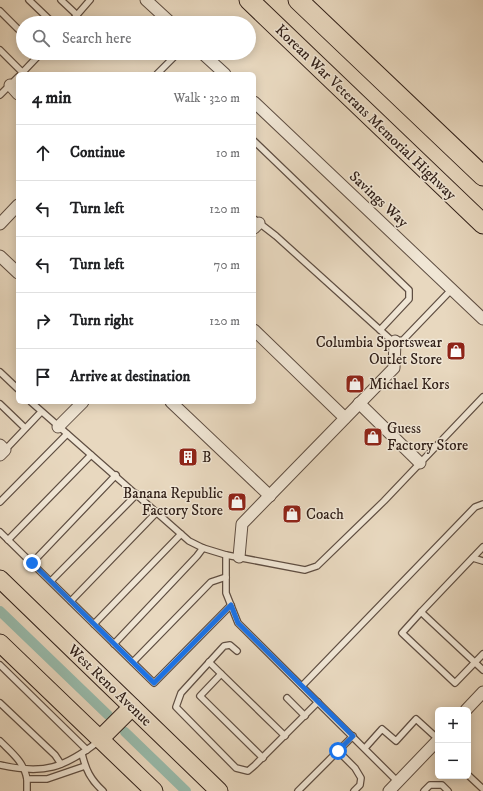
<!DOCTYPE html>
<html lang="en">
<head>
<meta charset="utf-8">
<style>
  :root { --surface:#fff; --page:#f6f6f6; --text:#202124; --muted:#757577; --line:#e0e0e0 }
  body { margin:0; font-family:"IM FELL DW Pica",serif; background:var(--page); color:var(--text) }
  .controls { position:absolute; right:12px; bottom:12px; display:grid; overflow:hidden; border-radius:6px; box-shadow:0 2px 10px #0003 }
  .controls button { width:36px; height:36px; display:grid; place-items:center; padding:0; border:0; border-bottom:1px solid var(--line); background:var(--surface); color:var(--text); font:20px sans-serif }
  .stop { position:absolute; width:12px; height:12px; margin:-9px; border:3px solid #1a73e8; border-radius:50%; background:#fff }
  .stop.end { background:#1a73e8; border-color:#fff; box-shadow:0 1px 4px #0008 }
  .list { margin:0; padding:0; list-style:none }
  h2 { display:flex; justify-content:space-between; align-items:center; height:52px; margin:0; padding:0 16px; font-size:17px }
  h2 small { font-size:13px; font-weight:400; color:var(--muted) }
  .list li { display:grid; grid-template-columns:26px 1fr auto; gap:12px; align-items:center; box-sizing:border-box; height:56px; padding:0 16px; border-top:1px solid var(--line) }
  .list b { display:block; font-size:15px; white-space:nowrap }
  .list em { font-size:13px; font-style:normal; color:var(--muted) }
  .icon { flex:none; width:22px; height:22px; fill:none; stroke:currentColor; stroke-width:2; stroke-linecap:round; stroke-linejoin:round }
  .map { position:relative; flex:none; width:483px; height:791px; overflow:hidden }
  .search { position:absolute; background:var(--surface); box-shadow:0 2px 10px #0003; left:16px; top:16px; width:240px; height:44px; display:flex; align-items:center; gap:10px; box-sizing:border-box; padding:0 14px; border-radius:22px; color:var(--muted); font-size:15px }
  .panel { position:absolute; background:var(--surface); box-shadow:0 2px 10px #0003; left:16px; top:72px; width:240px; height:332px; border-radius:6px }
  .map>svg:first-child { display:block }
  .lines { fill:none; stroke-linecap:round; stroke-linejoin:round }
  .canal { stroke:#98bbac; stroke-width:10 }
  .lane-casing { stroke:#5f4e42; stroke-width:8 }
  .street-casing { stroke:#5f4e42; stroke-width:13 }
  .primary-casing { stroke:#312019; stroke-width:19 }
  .highway-casing { stroke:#312019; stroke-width:21 }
  .lane { stroke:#f0e6d5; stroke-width:5.5 }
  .street { stroke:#f0e6d5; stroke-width:11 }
  .primary { stroke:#e8d8bf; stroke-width:17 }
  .highway { stroke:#e8d8bf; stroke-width:19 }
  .route { stroke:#1a73e8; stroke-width:5 }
  .labels { text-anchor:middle; stroke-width:3; stroke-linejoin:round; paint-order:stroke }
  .street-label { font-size:15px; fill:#312019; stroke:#f0e6d5 }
  .poi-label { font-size:15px; fill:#312019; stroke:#f0e6d5; text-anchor:start }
</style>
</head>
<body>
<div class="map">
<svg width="483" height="791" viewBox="0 0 483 791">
  <rect width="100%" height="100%" fill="#e8d8bf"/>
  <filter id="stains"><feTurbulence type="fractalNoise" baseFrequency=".005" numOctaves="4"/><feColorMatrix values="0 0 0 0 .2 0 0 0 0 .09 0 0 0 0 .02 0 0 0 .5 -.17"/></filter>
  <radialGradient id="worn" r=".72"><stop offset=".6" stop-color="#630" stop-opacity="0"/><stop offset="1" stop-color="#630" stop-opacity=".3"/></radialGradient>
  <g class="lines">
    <!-- canal -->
    <g class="canal">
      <polyline points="0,611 108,715"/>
      <polyline points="125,732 186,791"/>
    </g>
    <defs>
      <g id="lane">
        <polyline points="29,0 53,23"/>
        <polyline points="61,0 77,15"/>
        <polyline points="0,11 23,34"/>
        <polyline points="70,23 90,0"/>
        <polyline points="0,50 22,72"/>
        <polyline points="21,74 41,53"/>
        <polyline points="157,74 178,53"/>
        <polyline points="0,95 18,77"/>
        <polyline points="254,141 409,290 409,299 380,330"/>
        <polyline points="254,219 276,236 390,339 395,341 403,340 452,289"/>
        <polyline points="0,372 18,389"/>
        <polyline points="31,402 189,541 203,548 226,555 226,593 238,623 398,782"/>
        <polyline points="0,404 25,428"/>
        <polyline points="5,450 41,412"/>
        <polyline points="0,502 67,434"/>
        <polyline points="0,532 154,683 231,605"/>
        <polyline points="8,540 91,455"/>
        <polyline points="483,547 421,612 483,670"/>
        <polyline points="226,555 305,570 317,566 384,501 483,397"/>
        <polyline points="473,558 483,561"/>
        <polyline points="32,563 116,475"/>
        <polyline points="51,581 137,494"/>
        <polyline points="71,601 157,512"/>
        <polyline points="421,612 402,633 455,683 483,654"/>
        <polyline points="94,624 181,534"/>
        <polyline points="114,644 197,556 203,548"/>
        <polyline points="237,651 230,645 224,646 181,693 176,707 236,768 248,771 255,765 318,702"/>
        <polyline points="133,662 211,582 226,577"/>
        <polyline points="209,662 285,736"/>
        <polyline points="0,665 87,750"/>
        <polyline points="221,674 200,696 263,758"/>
        <polyline points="302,686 475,507 483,504"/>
        <polyline points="287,698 305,716"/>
        <polyline points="0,703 55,755 61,764"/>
        <path d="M0,741C12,753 24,762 27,779H47L85,766"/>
        <polyline points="365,748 382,729 396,741 416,719 438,739"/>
        <polyline points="338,751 355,768 361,778 360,785 354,791"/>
        <path d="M82,754C86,770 90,779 103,791"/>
        <path d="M0,765C44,775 64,768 99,741"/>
        <polyline points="468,775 483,789"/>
        <polyline points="27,791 27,779"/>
        <polyline points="298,791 353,736"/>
        <polyline points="424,791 430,785 442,785 448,791"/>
      </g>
      <g id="street">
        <polyline points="146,0 171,23"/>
        <polyline points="202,53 225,74"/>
        <polyline points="10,85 18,94"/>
        <polyline points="254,102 483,319"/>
        <polyline points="0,224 18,205"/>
        <polyline points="254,228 259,223"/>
        <polyline points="0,256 18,273"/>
        <polyline points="254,330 345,418"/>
        <polyline points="171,402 270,496"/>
        <polyline points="359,403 420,463"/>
        <polyline points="58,427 83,402"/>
        <polyline points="0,445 5,450 0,455"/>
        <polyline points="239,557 242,524 394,368 395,341"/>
        <polyline points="466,710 483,692"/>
        <polyline points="389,791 438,740"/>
      </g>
      <g id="primary">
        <polyline points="0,579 219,791"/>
        <polyline points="0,643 154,791"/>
        <polyline points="100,739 132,707"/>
      </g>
      <g id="highway">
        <polyline points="249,0 483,224"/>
        <polyline points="298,0 483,176"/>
      </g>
    </defs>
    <!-- lane casing -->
    <use href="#lane" class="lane-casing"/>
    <!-- street casing -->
    <use href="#street" class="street-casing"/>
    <!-- primary casing -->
    <use href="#primary" class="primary-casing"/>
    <!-- highway casing -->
    <use href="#highway" class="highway-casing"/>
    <!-- lane -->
    <use href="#lane" class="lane"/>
    <!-- street -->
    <use href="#street" class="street"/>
    <!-- primary -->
    <use href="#primary" class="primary"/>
    <!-- highway -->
    <use href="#highway" class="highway"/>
  </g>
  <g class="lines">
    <!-- route -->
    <polyline class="route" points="32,563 154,683 231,605 238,623 353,736 338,751"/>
  </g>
  <!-- icons -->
  <defs>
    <symbol id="shop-square" viewBox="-11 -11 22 22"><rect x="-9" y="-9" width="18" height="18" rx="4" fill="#8f2418" stroke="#f0e6d5"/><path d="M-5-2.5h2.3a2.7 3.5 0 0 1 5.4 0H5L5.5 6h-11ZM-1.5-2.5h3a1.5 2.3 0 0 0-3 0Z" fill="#fff"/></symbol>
    <symbol id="building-square" viewBox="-11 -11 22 22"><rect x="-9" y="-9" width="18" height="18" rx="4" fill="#8f2418" stroke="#f0e6d5"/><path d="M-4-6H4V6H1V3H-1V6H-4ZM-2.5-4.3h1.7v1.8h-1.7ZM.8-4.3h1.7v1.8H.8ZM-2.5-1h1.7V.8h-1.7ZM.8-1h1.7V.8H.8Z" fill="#fff"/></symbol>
  </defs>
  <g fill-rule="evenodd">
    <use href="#shop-square" x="445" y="340" width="22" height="22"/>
    <use href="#shop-square" x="344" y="373" width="22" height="22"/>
    <use href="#shop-square" x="362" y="426" width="22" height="22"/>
    <use href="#building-square" x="177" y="446" width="22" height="22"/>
    <use href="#shop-square" x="226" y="491" width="22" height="22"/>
    <use href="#shop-square" x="281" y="503" width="22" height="22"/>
  </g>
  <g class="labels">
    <!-- street labels -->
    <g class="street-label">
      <text transform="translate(366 112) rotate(44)" y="5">Korean War Veterans Memorial Highway</text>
      <text transform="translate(379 199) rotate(43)" y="5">Savings Way</text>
      <text transform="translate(110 685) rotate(44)" y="5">West Reno Avenue</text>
    </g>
    <!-- poi labels -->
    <g class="poi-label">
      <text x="442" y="347" text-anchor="end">Columbia Sportswear<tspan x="442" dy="17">Outlet Store</tspan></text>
      <text x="369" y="389">Michael Kors</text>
      <text x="387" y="433">Guess<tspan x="387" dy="17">Factory Store</tspan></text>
      <text x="202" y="462">B</text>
      <text x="223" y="498" text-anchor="end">Banana Republic<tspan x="223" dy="17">Factory Store</tspan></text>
      <text x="306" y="519">Coach</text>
    </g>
  </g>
  <rect width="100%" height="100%" filter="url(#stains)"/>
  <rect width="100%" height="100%" fill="url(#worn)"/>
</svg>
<div class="controls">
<button>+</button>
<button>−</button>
</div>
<div class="stop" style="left:338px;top:751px"></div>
<div class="stop end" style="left:32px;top:563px"></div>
<div class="search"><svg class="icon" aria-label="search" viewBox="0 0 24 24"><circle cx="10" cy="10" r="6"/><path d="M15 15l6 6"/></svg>Search here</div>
<section class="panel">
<h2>4 min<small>Walk · 320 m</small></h2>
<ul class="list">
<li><svg class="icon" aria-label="ahead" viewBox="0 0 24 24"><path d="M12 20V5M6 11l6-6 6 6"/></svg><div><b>Continue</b></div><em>10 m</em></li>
<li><svg class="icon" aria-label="left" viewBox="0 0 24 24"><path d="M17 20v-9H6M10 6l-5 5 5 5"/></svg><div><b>Turn left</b></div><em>120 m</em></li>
<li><svg class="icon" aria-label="left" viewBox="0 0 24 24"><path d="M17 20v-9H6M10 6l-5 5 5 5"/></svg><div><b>Turn left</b></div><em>70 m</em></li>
<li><svg class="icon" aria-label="right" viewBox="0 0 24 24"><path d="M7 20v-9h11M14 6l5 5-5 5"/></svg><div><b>Turn right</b></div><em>120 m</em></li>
<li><svg class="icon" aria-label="arrive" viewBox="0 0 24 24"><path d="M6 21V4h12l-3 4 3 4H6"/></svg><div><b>Arrive at destination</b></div></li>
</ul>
</section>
</div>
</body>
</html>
